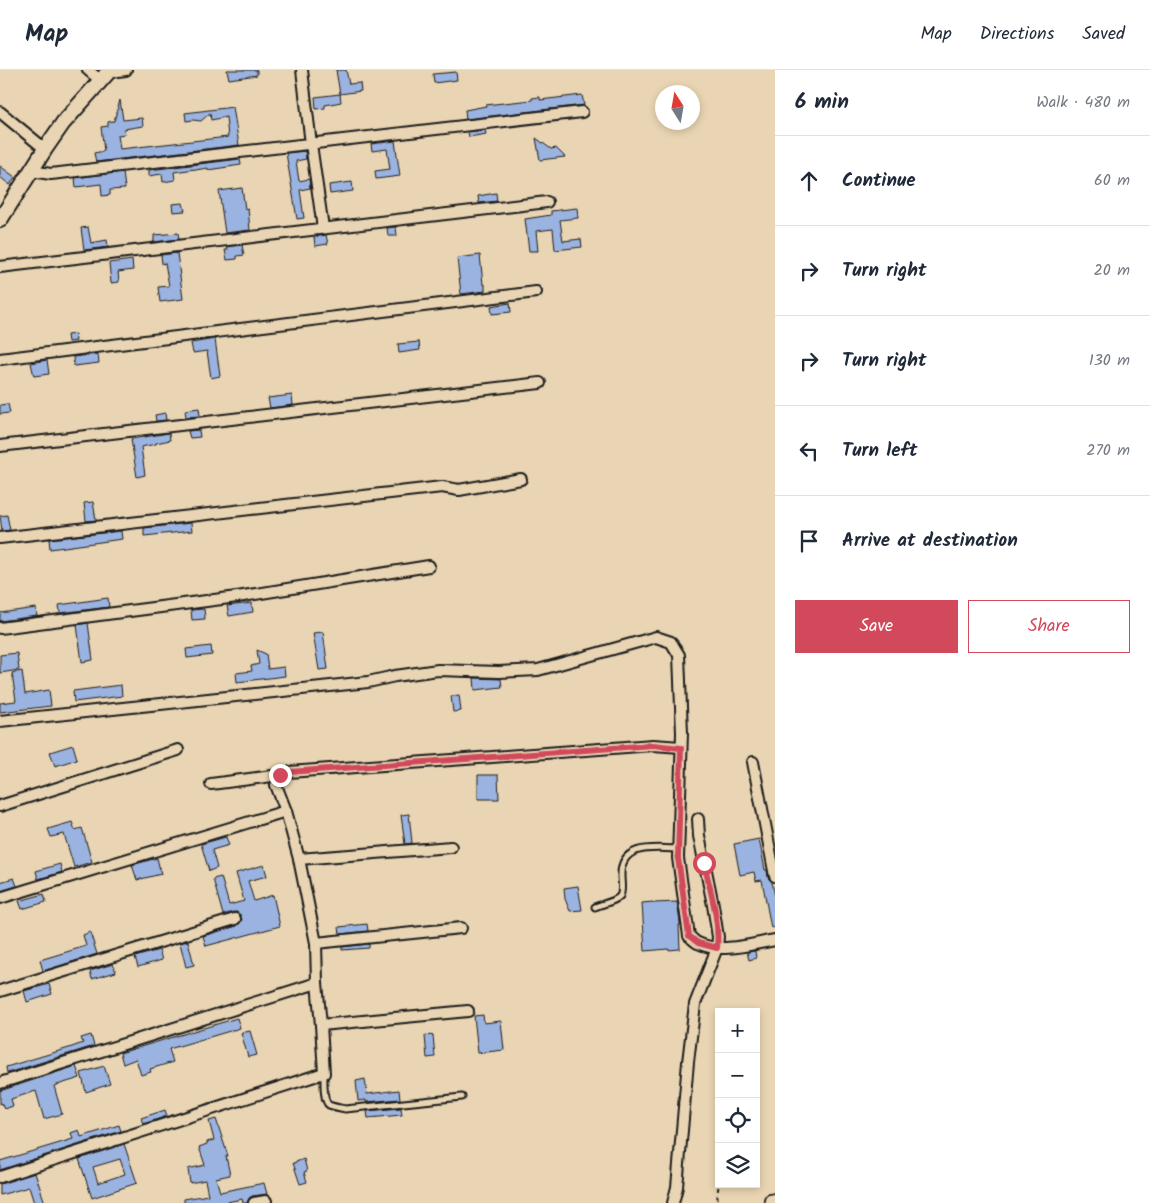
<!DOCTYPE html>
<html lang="en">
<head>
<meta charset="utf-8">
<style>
  :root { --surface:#fff; --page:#f2f2f3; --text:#1f2937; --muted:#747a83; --line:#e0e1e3; --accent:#d1495b }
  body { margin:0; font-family:Kalam,sans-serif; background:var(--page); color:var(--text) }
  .controls { position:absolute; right:15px; bottom:15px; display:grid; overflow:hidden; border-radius:0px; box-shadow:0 2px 8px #0003 }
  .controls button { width:45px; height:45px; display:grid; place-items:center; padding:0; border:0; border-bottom:1px solid var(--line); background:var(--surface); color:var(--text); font:25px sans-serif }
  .compass { position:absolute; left:655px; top:15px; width:45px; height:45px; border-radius:50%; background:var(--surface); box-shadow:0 2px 8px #0003; rotate:349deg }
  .stop { position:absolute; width:15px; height:15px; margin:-11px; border:4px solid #d1495b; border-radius:50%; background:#fff }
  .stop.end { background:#d1495b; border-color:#fff; box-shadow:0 1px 5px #0008 }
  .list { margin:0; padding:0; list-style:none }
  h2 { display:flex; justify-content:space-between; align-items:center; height:65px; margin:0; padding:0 20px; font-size:21px }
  h2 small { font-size:16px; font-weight:400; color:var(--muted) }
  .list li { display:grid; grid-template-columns:32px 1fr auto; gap:15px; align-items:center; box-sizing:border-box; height:90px; padding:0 20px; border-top:1px solid var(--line) }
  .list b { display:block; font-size:19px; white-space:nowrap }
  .list em { font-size:16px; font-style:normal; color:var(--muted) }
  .actions { display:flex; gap:10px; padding:15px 20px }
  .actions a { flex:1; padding:11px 0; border:1px solid var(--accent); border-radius:0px; text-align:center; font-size:18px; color:var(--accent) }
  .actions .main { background:var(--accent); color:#fff }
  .icon { flex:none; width:28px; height:28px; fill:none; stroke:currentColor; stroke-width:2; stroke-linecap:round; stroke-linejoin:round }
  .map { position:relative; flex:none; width:775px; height:1133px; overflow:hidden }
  header { display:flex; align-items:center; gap:30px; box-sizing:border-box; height:70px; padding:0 25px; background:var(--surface); border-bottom:1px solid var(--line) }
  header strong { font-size:24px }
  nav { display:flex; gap:28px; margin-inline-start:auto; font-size:18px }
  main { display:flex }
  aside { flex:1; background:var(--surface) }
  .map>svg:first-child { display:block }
  .building { fill:#9bb3e0; stroke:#1c1c1c; fill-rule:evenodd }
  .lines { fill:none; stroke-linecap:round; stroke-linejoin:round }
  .lane-casing { stroke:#1c1c1c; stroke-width:9 }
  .street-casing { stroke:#1c1c1c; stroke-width:14 }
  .secondary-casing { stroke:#1c1c1c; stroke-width:18 }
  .path { stroke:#1c1c1c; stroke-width:2; stroke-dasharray:4 4; stroke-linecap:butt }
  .lane { stroke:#e9d5b3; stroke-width:5 }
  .street { stroke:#e9d5b3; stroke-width:10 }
  .secondary { stroke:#e9d5b3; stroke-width:14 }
  .route { stroke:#d1495b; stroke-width:6 }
</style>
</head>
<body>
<header>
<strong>Map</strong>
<nav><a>Map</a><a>Directions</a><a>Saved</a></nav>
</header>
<main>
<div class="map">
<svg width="775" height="1133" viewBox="0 0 775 1133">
  <rect width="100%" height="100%" fill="#e9d5b3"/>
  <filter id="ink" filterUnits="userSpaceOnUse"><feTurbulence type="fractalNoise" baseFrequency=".02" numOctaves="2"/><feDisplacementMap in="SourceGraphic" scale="10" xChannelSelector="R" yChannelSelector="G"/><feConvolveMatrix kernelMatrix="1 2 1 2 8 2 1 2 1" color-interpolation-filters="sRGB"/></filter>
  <g filter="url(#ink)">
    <!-- building -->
    <g class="building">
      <polygon points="227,0 257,0 257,5 229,9"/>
      <polygon points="336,0 346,0 349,14 360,13 361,21 340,24"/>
      <polygon points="456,2 457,10 434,13 433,4"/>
      <polygon points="340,24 341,32 325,35 325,38 316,39 315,27"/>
      <polygon points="582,25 584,35 466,49 465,40 486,36 485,35 532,30 532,28 540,27 540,30"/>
      <polygon points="120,30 123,50 142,48 143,56 124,59 125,64 118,65 120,79 228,67 226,47 211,50 210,43 201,51 193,50 186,51 185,43 233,37 239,75 96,92 94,83 104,81 101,57 108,56 108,52 114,51"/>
      <polygon points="485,60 486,64 469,67 468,62"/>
      <polygon points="536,68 551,79 556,78 565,87 540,90"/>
      <polygon points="395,71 400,106 376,109 375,101 390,99 387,79 372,81 371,74"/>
      <polygon points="305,81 306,89 296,91 299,111 309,109 310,118 300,120 304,148 297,149 286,83"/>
      <polygon points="240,89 241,95 208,100 208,98 195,100 195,99 174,102 175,110 163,112 162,104 149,106 149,100"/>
      <polygon points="0,96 15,107 10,115 0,107"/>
      <polygon points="123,102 125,119 110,120 110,125 102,126 101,114 76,117 75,108"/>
      <polygon points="352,112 353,121 330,124 329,115"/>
      <polygon points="242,118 245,139 248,138 250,160 225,163 219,121"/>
      <polygon points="496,123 497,131 479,133 478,126"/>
      <polygon points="183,133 185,141 173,142 172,134"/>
      <polygon points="577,138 578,148 560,150 563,171 581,169 582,177 555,180 553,159 536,161 538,181 529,181 525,149 551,145 551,141"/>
      <polygon points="88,157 91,173 107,170 108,177 84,180 81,158"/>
      <polygon points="396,157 397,166 388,166 387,158"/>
      <polygon points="178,163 179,169 154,172 154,165"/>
      <polygon points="326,165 328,174 315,176 314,167"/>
      <polygon points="242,175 244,185 237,186 237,189 227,190 225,180 228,180 227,177"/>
      <polygon points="177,183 183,229 160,232 158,217 169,216 165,193 162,194 161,185"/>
      <polygon points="480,185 483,214 485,214 485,221 461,224 457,188"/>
      <polygon points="132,190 133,200 118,202 119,212 111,213 109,193"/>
      <polygon points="510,233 511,242 492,244 491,236"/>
      <polygon points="75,264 76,271 68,272 67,265"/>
      <polygon points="215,269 220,306 211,308 207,281 193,283 191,273"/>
      <polygon points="419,272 420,280 399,283 398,274"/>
      <polygon points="98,284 99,293 74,296 73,287"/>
      <polygon points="47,290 49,304 34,306 31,293"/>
      <polygon points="292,325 293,335 270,338 268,328"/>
      <polygon points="8,334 10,343 0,344 0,335"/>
      <polygon points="199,338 200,346 186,347 185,340"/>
      <polygon points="165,343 166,350 156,351 155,345"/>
      <polygon points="199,360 200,367 190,368 188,361"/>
      <polygon points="169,363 170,370 156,373 156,374 141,377 145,405 137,407 131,369"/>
      <polygon points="93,432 96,450 86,451 84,433"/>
      <polygon points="7,445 10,460 2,461 0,446"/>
      <polygon points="191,453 192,461 144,466 144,458"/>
      <polygon points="121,461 122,469 50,479 49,469"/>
      <polygon points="108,528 109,537 60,543 59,535"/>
      <polygon points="252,533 253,542 229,546 227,536"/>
      <polygon points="36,538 37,546 0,551 0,543"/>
      <polygon points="204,539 205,549 192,550 191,540"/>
      <polygon points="88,553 93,590 82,592 77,555"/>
      <polygon points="323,562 328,599 319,600 313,563"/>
      <polygon points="211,576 212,585 187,588 186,579"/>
      <polygon points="257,580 266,584 268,599 284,597 285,606 237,612 236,603 252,601 251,596 259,594"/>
      <polygon points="17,583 19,600 0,603 0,585"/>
      <polygon points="22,601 25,624 49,620 51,636 0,642 0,633 16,631 12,603"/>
      <polygon points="474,608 501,609 502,617 475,620"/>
      <polygon points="121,615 122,626 74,632 73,621"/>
      <polygon points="459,625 461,641 453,642 451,626"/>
      <polygon points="73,675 77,689 55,696 50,682"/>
      <polygon points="478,705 498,705 499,729 478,729"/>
      <polygon points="409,744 412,773 405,774 401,745"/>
      <polygon points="72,752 75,760 82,758 92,792 74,797 64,764 51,767 48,759"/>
      <polygon points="226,767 229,775 212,780 217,798 209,801 201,774"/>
      <polygon points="759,769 765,800 767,800 768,808 772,812 775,826 775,857 771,858 762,810 756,811 754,802 740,805 734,774"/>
      <polygon points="157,788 161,804 137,810 132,795"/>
      <polygon points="60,794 62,802 38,809 36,801"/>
      <polygon points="264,795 267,806 248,811 254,831 273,825 280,856 206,876 203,866 237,856 240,853 242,850 241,847 237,842 233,842 223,845 213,809 221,807 229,835 244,831 236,803"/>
      <polygon points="14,808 17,816 0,821 0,812"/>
      <polygon points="578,816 582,840 570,841 565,829 564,818"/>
      <polygon points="44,824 46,832 22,839 19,831"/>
      <polygon points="653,832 654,833 677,832 680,852 680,855 679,855 680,879 668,880 668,879 645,881 642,833"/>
      <polygon points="367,854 368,861 340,864 339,857"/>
      <polygon points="90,862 97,884 43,901 40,890 86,876 83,865"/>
      <polygon points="188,871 194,895 186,897 180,873"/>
      <polygon points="369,874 369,878 342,880 342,877"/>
      <polygon points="159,880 162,890 138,897 135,887"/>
      <polygon points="755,881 756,888 749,890 747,882"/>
      <polygon points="113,894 116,902 92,909 90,901"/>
      <polygon points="49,914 52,924 27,932 24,921"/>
      <polygon points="483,945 484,953 501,951 504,980 478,983 474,946"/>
      <polygon points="237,948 240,958 169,979 173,992 150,999 151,1002 141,1005 136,989 123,994 120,983"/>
      <polygon points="250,961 257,985 248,987 241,963"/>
      <polygon points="91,965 94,976 7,1003 6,997 69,978 83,973 81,968"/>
      <polygon points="433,965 435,987 427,988 425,966"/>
      <polygon points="76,996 80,1008 54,1016 62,1044 44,1049 36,1021 11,1029 13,1036 4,1039 2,1033 0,1034 0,1021"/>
      <polygon points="104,996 110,1014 86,1022 81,1003"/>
      <polygon points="365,1009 367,1024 399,1020 400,1029 366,1032 366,1030 358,1031 356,1011"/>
      <polygon points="401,1038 402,1045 368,1048 367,1041"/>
      <polygon points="165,1040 167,1046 143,1054 141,1048"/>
      <polygon points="216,1049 228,1086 226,1086 230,1105 216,1108 220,1122 264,1113 267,1124 252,1126 249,1128 247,1133 243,1133 242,1129 222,1133 184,1133 184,1129 208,1125 205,1110 190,1113 188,1099 205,1095 199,1077 207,1074 207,1072 214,1070 209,1051"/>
      <polygon points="119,1055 121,1061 0,1100 0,1091 73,1069 71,1063 79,1060 81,1067"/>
      <path d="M124,1074L137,1113L92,1128L79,1089ZM120,1089L125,1104L98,1113L93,1097Z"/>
      <polygon points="304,1089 307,1101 304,1102 307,1112 300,1114 293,1093"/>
      <polygon points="35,1103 45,1133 34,1133 29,1117 0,1125 0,1114"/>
    </g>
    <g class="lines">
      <defs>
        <g id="lane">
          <path d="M595,837C601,834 615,832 620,826C623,821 621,812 621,806C620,773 654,778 678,779"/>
          <path d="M324,1003C324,1011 323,1031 329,1035C334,1037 341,1038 345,1039L462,1027"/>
        </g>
        <g id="street">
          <polyline points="88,0 101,11"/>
          <polyline points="302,0 311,74 323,158"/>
          <polyline points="109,2 126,0"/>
          <polyline points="0,42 45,79"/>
          <polyline points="31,101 51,104 582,42"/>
          <polyline points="0,197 547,132"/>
          <polyline points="0,289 536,222"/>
          <polyline points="0,376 540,313"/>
          <polyline points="0,468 442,417 459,420 521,409"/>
          <polyline points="0,558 237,527 429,496"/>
          <path d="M0,651L368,612L395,606L438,600L499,602L538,600L656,567L671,572L679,585L682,663L678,788L689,866C692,868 695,872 698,873C720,884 752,874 775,870"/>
          <polyline points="753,692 775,806"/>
          <polyline points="211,714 280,705"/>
          <polyline points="0,736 178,680"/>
          <polyline points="299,789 451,777"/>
          <polyline points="0,828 286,741"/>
          <polyline points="316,873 461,858"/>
          <polyline points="0,921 235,849"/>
          <polyline points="321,955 468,941"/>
          <polyline points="0,1013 317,913"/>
          <polyline points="0,1107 324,1003 321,955 317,913 316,873 299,789 286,741 276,715 280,705 289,702 653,675 681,677"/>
          <polyline points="770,1130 775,1129"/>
          <polyline points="254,1133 266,1131"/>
          <polyline points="673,1133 677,1117 688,992 695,934 717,878 718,867 713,835 699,766 698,749"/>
        </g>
        <polyline id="secondary" points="0,150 45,79 63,53 110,0"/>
      </defs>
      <!-- lane casing -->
      <use href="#lane" class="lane-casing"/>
      <!-- street casing -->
      <use href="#street" class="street-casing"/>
      <!-- secondary casing -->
      <use href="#secondary" class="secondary-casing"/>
      <!-- path -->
      <polyline class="path" points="719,1109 717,1131 720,1133"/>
      <!-- lane -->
      <use href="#lane" class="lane"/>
      <!-- street -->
      <use href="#street" class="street"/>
      <!-- secondary -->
      <use href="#secondary" class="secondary"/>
    </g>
  </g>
  <g class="lines" filter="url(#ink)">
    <!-- route -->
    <path class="route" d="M280,705L289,702L653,675L681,678L678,788L689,866L698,873L717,878C720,851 710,819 704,793"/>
  </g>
</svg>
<div class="controls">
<button>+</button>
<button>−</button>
<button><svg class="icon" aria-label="locate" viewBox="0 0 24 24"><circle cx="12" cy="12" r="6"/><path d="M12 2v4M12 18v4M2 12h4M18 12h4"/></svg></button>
<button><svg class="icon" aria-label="layers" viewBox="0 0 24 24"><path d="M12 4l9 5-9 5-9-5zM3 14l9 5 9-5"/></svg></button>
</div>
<svg class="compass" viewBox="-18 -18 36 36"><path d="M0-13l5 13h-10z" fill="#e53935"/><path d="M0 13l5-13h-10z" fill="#747a83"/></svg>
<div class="stop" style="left:704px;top:793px"></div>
<div class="stop end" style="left:280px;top:705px"></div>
</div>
<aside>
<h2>6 min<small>Walk · 480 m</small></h2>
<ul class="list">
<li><svg class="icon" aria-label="ahead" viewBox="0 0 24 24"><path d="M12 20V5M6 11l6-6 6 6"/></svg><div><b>Continue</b></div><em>60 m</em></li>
<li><svg class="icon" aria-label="right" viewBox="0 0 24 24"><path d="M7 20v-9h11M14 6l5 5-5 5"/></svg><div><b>Turn right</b></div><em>20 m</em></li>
<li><svg class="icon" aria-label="right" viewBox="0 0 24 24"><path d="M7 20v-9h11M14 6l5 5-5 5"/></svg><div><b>Turn right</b></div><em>130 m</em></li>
<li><svg class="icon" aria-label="left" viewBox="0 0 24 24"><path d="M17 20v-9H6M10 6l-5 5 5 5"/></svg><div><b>Turn left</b></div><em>270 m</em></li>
<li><svg class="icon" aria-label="arrive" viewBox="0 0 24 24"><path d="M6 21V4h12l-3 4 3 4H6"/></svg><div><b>Arrive at destination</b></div></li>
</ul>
<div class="actions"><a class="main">Save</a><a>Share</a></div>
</aside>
</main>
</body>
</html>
